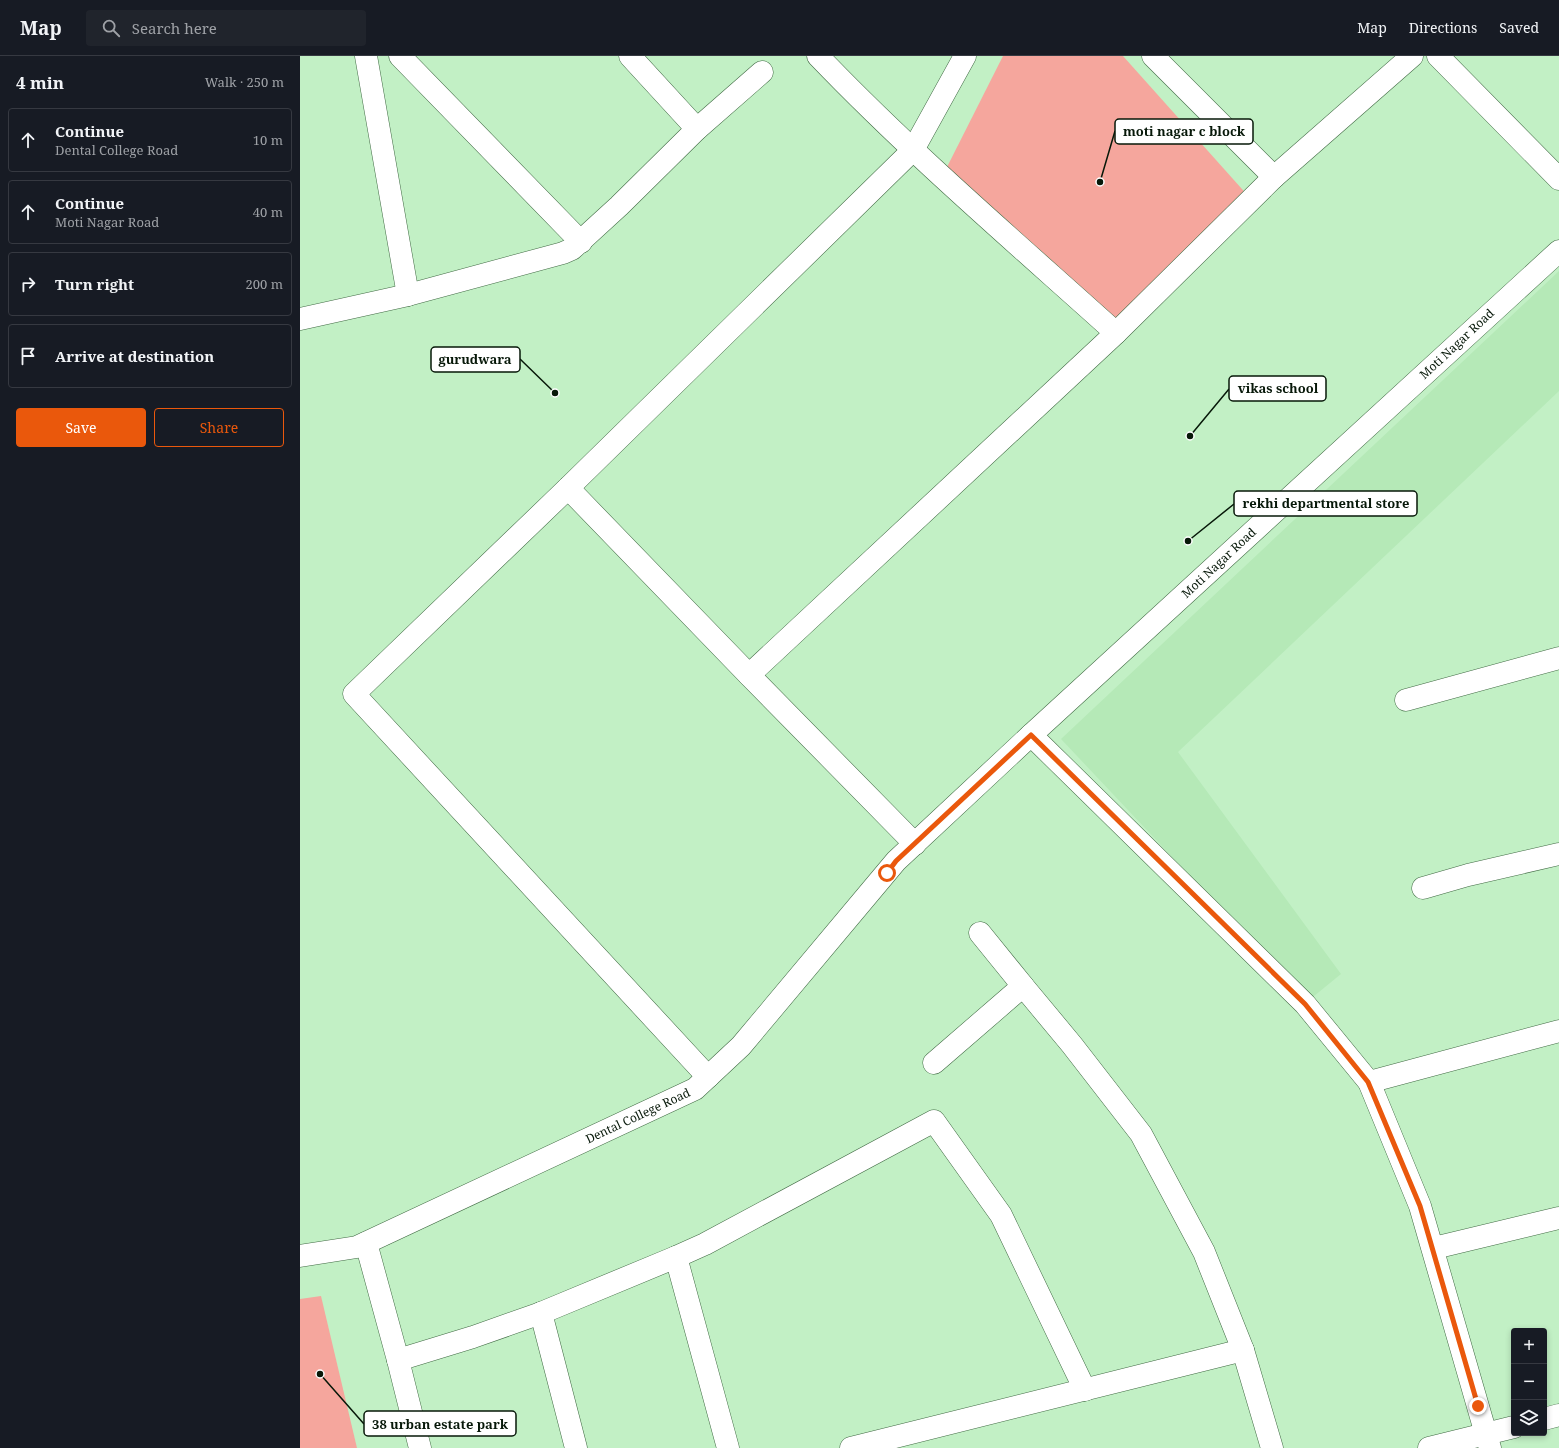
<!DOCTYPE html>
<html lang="en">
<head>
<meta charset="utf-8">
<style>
  :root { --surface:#171b24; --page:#20242c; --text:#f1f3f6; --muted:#9ea1a6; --line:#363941; --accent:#ea580c }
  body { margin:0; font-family:"Noto Serif",serif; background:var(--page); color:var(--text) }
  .controls { position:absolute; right:12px; bottom:12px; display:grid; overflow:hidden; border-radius:4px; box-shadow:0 2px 6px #0003 }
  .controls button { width:36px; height:36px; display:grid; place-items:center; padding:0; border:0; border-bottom:1px solid var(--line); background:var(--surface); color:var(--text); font:20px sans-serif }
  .stop { position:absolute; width:12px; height:12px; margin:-9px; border:3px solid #ea580c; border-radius:50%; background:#fff }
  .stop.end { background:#ea580c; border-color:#fff; box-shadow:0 1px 4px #0008 }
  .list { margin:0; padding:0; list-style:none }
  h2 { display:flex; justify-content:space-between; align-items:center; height:52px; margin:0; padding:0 16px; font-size:17px }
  h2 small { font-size:13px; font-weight:400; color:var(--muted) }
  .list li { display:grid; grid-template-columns:26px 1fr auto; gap:12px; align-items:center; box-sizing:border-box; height:64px; margin:0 8px 8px; padding:0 8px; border:1px solid var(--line); border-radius:4px }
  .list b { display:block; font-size:15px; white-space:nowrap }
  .list p { margin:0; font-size:13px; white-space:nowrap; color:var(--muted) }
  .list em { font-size:13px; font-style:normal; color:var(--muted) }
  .actions { display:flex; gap:8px; padding:12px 16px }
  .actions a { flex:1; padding:9px 0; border:1px solid var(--accent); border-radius:4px; text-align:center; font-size:14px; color:var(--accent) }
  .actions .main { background:var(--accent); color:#fff }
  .icon { flex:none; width:22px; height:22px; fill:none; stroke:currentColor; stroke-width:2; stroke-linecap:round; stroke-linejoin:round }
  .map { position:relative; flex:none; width:1259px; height:1392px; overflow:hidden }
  header { display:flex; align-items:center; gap:24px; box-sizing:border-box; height:56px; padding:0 20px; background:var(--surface); border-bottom:1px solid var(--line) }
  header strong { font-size:19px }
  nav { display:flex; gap:22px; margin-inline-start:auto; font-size:14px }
  .search { width:280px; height:36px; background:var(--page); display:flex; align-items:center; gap:10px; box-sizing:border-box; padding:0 14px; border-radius:4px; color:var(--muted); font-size:15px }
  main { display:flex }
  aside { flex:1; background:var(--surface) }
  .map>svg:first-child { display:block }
  .built { fill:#b5e9b7 }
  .green { fill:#f5a69d }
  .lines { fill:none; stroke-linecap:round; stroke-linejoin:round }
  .street-casing { stroke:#416a44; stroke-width:23 }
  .street { stroke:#fff; stroke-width:22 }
  .route { stroke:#ea580c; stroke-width:5 }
  .labels { text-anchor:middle; stroke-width:4; stroke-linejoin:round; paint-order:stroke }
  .street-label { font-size:12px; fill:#071809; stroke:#fff }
  .leader { fill:none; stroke:#071809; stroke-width:1.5 }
  .callout-dot { fill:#071809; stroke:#fff; stroke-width:1.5 }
  .callout { fill:#fff; stroke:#071809; stroke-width:1.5 }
  .callout-label { font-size:13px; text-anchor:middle; font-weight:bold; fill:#071809 }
</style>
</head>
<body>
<header>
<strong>Map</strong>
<div class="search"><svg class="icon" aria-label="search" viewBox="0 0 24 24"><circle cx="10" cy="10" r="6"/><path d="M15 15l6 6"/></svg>Search here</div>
<nav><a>Map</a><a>Directions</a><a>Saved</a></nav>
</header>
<main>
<aside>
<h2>4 min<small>Walk · 250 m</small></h2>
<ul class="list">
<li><svg class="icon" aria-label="ahead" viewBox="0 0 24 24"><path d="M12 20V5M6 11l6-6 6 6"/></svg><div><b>Continue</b><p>Dental College Road</p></div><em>10 m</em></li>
<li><svg class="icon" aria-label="ahead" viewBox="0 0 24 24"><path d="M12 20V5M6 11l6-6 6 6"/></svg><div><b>Continue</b><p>Moti Nagar Road</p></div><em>40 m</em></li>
<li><svg class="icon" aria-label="right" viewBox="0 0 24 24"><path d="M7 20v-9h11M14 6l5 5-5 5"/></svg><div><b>Turn right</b></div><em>200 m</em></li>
<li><svg class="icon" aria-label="arrive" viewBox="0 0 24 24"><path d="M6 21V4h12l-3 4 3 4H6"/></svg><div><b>Arrive at destination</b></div></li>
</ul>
<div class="actions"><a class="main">Save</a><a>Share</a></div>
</aside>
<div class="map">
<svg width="1259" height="1392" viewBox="0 0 1259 1392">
  <rect width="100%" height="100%" fill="#c2f0c5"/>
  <!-- built -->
  <polygon class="built" points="1259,215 1259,335 878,696 1041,918 1008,945 761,683"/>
  <!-- green -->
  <g class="green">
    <polygon points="703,0 823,0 950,142 823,269 647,111"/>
    <polygon points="21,1240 57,1392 0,1392 0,1243"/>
  </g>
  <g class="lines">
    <defs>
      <g id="street">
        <polyline points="66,0 108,239"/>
        <polyline points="100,0 281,186"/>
        <polyline points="330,0 397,73"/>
        <path d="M518,0C612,98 715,186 816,277"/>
        <polyline points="853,0 974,121"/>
        <polyline points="1138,0 1259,123"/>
        <polyline points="0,263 108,239 263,197 272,193 319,150 397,73 462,16"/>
        <polyline points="268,432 449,619 615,788"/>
        <polyline points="449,619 816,277 974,121 1112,0"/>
        <polyline points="1106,644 1259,602"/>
        <polyline points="731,679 1005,948 1069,1026 1120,1150 1190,1392"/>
        <polyline points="1123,832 1168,819 1259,798"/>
        <polyline points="680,877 723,930"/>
        <polyline points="634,1007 723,930 772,989 841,1078 904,1196 943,1294 972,1392"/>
        <polyline points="408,1021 54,638 268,432 613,94 665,0"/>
        <polyline points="1069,1026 1259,975"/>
        <polyline points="66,1187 98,1304 120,1392"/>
        <polyline points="1134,1192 1259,1162"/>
        <polyline points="0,1200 57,1191 395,1033 441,990 596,805 731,679 1259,195"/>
        <polyline points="376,1201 405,1188 634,1065 701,1159 785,1334"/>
        <polyline points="241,1257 276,1392"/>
        <polyline points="98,1304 173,1281 241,1257 376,1201 428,1392"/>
        <polyline points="1244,1363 1259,1359"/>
        <polyline points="551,1392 943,1294"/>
        <polyline points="1129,1392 1214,1371"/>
      </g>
    </defs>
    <!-- street casing -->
    <use href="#street" class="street-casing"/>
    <!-- street -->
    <use href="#street" class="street"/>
  </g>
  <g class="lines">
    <!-- route -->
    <polyline class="route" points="587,817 596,805 731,679 1005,948 1068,1026 1120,1150 1178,1350"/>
  </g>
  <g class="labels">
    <!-- street labels -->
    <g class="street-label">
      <text transform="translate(1157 288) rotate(-43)" y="4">Moti Nagar Road</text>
      <text transform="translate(919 507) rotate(-43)" y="4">Moti Nagar Road</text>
      <text transform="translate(338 1060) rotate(-25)" y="4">Dental College Road</text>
    </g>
  </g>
  <!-- callouts -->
  <path class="leader" d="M800 126L815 75M255 337L220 303M890 380L929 333M888 485L934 448M20 1318L64 1368"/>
  <g class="callout-dot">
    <circle cx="800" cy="126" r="4"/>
    <circle cx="255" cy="337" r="4"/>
    <circle cx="890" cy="380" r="4"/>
    <circle cx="888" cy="485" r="4"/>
    <circle cx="20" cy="1318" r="4"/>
  </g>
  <g class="callout">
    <rect x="815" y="63" width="138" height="25" rx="4"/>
    <rect x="131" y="291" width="89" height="25" rx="4"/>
    <rect x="929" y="320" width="97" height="25" rx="4"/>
    <rect x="934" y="435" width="183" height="25" rx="4"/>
    <rect x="64" y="1355" width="152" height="25" rx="4"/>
  </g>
  <g class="callout-label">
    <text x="884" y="80">moti nagar c block</text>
    <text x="175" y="308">gurudwara</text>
    <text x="978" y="337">vikas school</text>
    <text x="1026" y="452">rekhi departmental store</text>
    <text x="140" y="1373">38 urban estate park</text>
  </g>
</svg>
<div class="controls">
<button>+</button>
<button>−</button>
<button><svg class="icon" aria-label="layers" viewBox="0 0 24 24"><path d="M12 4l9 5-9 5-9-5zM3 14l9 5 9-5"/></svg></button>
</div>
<div class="stop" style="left:587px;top:817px"></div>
<div class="stop end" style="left:1178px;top:1350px"></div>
</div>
</main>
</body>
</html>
